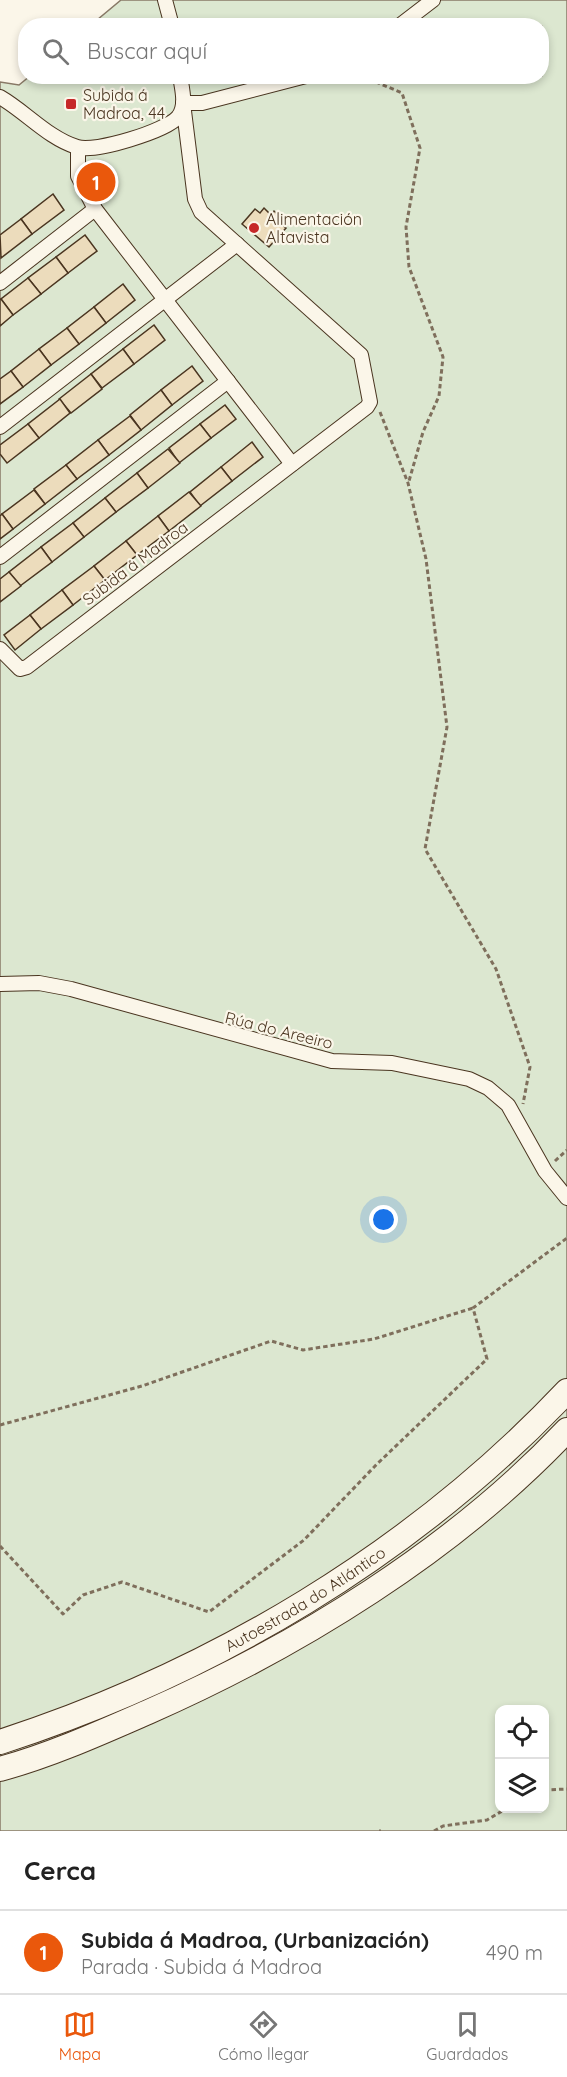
<!DOCTYPE html>
<html lang="es">
<head>
<meta charset="utf-8">
<style>
  :root { --surface:#fff; --page:#f2f2f2; --text:#222; --muted:#767676; --line:#e0e0e0; --accent:#ea580c }
  body { margin:0; font-family:Quicksand,sans-serif; background:var(--page); color:var(--text) }
  .controls { position:absolute; right:18px; bottom:18px; display:grid; overflow:hidden; border-radius:12px; box-shadow:0 3px 9px #0003 }
  .controls button { width:54px; height:54px; display:grid; place-items:center; padding:0; border:0; border-bottom:2px solid var(--line); background:var(--surface); color:var(--text); font:30px sans-serif }
  .you { position:absolute; left:384px; top:1220px; width:21px; height:21px; margin:-15px; border:4px solid #fff; border-radius:50%; background:#1a73e8; box-shadow:0 0 0 9px #1a73e833 }
  .badge { display:grid; place-items:center; width:39px; height:39px; border-radius:50%; background:var(--accent); color:#fff; font-size:20px; font-weight:700 }
  .pin { position:absolute; translate:-50% -50%; border:3px solid #fff; box-shadow:0 2px 6px #0006 }
  .list { margin:0; padding:0; list-style:none }
  h2 { display:flex; justify-content:space-between; align-items:center; height:78px; margin:0; padding:0 24px; font-size:26px }
  h2 small { font-size:20px; font-weight:400; color:var(--muted) }
  .list li { display:grid; grid-template-columns:39px 1fr auto; gap:18px; align-items:center; box-sizing:border-box; height:84px; padding:0 24px; border-top:2px solid var(--line) }
  .list b { display:block; font-size:22px; white-space:nowrap }
  .list p { margin:0; font-size:20px; white-space:nowrap; color:var(--muted) }
  .list em { font-size:20px; font-style:normal; color:var(--muted) }
  .icon { flex:none; width:33px; height:33px; fill:none; stroke:currentColor; stroke-width:2; stroke-linecap:round; stroke-linejoin:round }
  .map { position:relative; flex:none; width:567px; height:1831px; overflow:hidden }
  .search { position:absolute; background:var(--surface); box-shadow:0 3px 9px #0003; left:18px; right:18px; top:18px; height:66px; display:flex; align-items:center; gap:15px; box-sizing:border-box; padding:0 21px; border-radius:24px; color:var(--muted); font-size:22px }
  .sheet { height:162px; background:var(--surface) }
  nav { display:flex; justify-content:space-around; align-items:center; box-sizing:border-box; height:84px; border-top:2px solid var(--line); background:var(--surface); font-size:16px; color:var(--muted) }
  nav a { display:grid; justify-items:center; gap:3px }
  nav .on { color:var(--accent) }
  .map>svg:first-child { display:block }
  .green { fill:#dce7d0; stroke:#887966; stroke-width:1.5; fill-rule:evenodd }
  .building { fill:#ecdcbc; stroke:#4a3520; stroke-width:1.5 }
  .lines { fill:none; stroke-linecap:round; stroke-linejoin:round }
  .minor-casing { stroke:#4a3520; stroke-width:16 }
  .motorway-casing { stroke:#4a3520; stroke-width:26 }
  .path { stroke:#7f6f5c; stroke-width:3; stroke-dasharray:4.5 3; stroke-linecap:butt }
  .minor { stroke:#fbf6e9; stroke-width:14 }
  .motorway { stroke:#fbf6e9; stroke-width:24 }
  .poi-dot { fill:#c62828; stroke:#fbf6e9; stroke-width:2 }
  .labels { text-anchor:middle; stroke-width:4.5; stroke-linejoin:round; paint-order:stroke }
  .poi-label { font-size:16px; fill:#4a3520; stroke:#fbf6e9; text-anchor:start }
  .street-label { font-size:16px; fill:#4a3520; stroke:#fbf6e9 }
</style>
</head>
<body>
<div class="map">
<svg width="567" height="1831" viewBox="0 0 567 1831">
  <rect width="100%" height="100%" fill="#fbf6e9"/>
  <!-- green -->
  <path class="green" d="M121,0H567V1831H0V82L19,85L30,76H542V26L91,25ZM500,1710H544V1808H500Z"/>
  <!-- building -->
  <g class="building">
    <polygon points="53,194 64,210 32,234 21,219"/>
    <polygon points="264,208 271,215 274,211 284,220 281,224 286,228 269,247 242,224 255,209 260,213"/>
    <polygon points="21,219 32,234 1,258 0,235"/>
    <polygon points="85,235 97,251 68,273 56,257"/>
    <polygon points="56,257 68,273 41,294 28,278"/>
    <polygon points="28,278 41,294 13,315 1,299"/>
    <polygon points="123,284 135,300 106,323 94,307"/>
    <polygon points="1,299 13,315 0,326 0,300"/>
    <polygon points="94,307 106,323 79,344 67,328"/>
    <polygon points="154,325 165,340 134,364 123,349"/>
    <polygon points="67,328 79,344 51,365 39,349"/>
    <polygon points="39,349 51,365 23,387 11,371"/>
    <polygon points="123,349 134,364 102,388 91,374"/>
    <polygon points="192,366 203,381 172,405 161,390"/>
    <polygon points="11,371 23,387 0,404 0,379"/>
    <polygon points="91,374 102,389 71,413 59,399"/>
    <polygon points="161,390 172,405 141,430 130,415"/>
    <polygon points="60,399 70,413 39,438 28,424"/>
    <polygon points="225,405 236,419 211,438 200,424"/>
    <polygon points="130,416 141,430 109,455 98,440"/>
    <polygon points="28,424 39,438 7,463 0,454 0,445"/>
    <polygon points="200,424 211,438 179,463 169,448"/>
    <polygon points="98,440 109,455 77,479 66,465"/>
    <polygon points="252,442 263,457 232,481 221,467"/>
    <polygon points="168,449 180,463 148,488 137,473"/>
    <polygon points="66,465 77,479 45,504 34,489"/>
    <polygon points="221,467 232,481 200,506 190,492"/>
    <polygon points="137,473 148,488 116,512 105,498"/>
    <polygon points="34,490 45,504 13,529 2,514"/>
    <polygon points="189,492 201,506 169,531 158,516"/>
    <polygon points="105,498 116,512 84,537 73,523"/>
    <polygon points="2,514 13,529 0,539 0,516"/>
    <polygon points="158,516 169,531 137,555 126,541"/>
    <polygon points="73,523 84,537 52,562 41,547"/>
    <polygon points="126,541 137,555 105,580 94,566"/>
    <polygon points="41,547 52,562 20,586 9,572"/>
    <polygon points="94,566 105,580 73,605 62,590"/>
    <polygon points="9,572 21,586 0,602 0,579"/>
    <polygon points="62,590 73,605 41,629 30,615"/>
    <polygon points="30,615 41,629 15,650 4,635"/>
  </g>
  <g class="lines">
    <defs>
      <g id="minor">
        <polyline points="165,0 172,26"/>
        <polyline points="399,26 433,0"/>
        <path d="M0,97C26,112 48,138 77,147C95,153 166,131 178,117C187,106 182,89 180,76"/>
        <polyline points="78,148 78,176 95,209 292,464"/>
        <polyline points="0,283 95,209"/>
        <polyline points="0,427 237,244"/>
        <polyline points="0,557 228,381"/>
        <polyline points="0,649 20,669 27,667 367,407 370,402 361,355 201,212 195,199 183,103 202,103 306,76"/>
        <polyline points="0,984 39,983 71,989 332,1061 392,1063 469,1079 488,1088 508,1105 545,1171 567,1198"/>
      </g>
      <g id="motorway">
        <path id="s1" d="M0,1742C213,1673 413,1554 567,1391"/>
        <path d="M0,1769C51,1755 100,1733 148,1712C298,1646 454,1550 567,1430"/>
      </g>
    </defs>
    <!-- minor casing -->
    <use href="#minor" class="minor-casing"/>
    <!-- motorway casing -->
    <use href="#motorway" class="motorway-casing"/>
    <!-- path -->
    <g class="path">
      <polyline points="362,76 402,93 420,148 406,227 409,267 443,357 439,396 423,432 409,481"/>
      <polyline points="380,412 408,483 426,559 447,727 425,849 496,969 530,1067 523,1104"/>
      <polyline points="555,1161 567,1150"/>
      <polyline points="0,1425 142,1386 271,1341 303,1350 374,1339 473,1308"/>
      <polyline points="0,1546 63,1614 83,1595 122,1582 209,1612 304,1540 376,1465 487,1359 473,1308 567,1238"/>
      <polyline points="544,1790 567,1789"/>
      <polyline points="379,1831 381,1831"/>
      <polyline points="434,1831 443,1826 487,1820 507,1808"/>
    </g>
    <!-- minor -->
    <use href="#minor" class="minor"/>
    <!-- motorway -->
    <use href="#motorway" class="motorway"/>
  </g>
  <!-- markers -->
  <g class="poi-dot">
    <rect x="65" y="98" width="12" height="12" rx="3"/>
    <circle cx="254" cy="228" r="6"/>
  </g>
  <g class="labels">
    <!-- poi labels -->
    <g class="poi-label">
      <text x="83" y="101">Subida á<tspan x="83" dy="18">Madroa, 44</tspan></text>
      <text x="266" y="225">Alimentación<tspan x="266" dy="18">Altavista</tspan></text>
    </g>
    <!-- street labels -->
    <g class="street-label">
      <text transform="translate(135 563) rotate(-37)" y="6">Subida á Madroa</text>
      <text transform="translate(279 1030) rotate(14)" y="6">Rúa do Areeiro</text>
      <text dy="6" stroke="none"><textPath href="#s1" startOffset="338">Autoestrada do Atlántico</textPath></text>
    </g>
  </g>
</svg>
<div class="controls">
<button><svg class="icon" aria-label="locate" viewBox="0 0 24 24"><circle cx="12" cy="12" r="6"/><path d="M12 2v4M12 18v4M2 12h4M18 12h4"/></svg></button>
<button><svg class="icon" aria-label="layers" viewBox="0 0 24 24"><path d="M12 4l9 5-9 5-9-5zM3 14l9 5 9-5"/></svg></button>
</div>
<div class="you"></div>
<div class="pin badge" style="left:96px;top:182px">1</div>
<div class="search"><svg class="icon" aria-label="search" viewBox="0 0 24 24"><circle cx="10" cy="10" r="6"/><path d="M15 15l6 6"/></svg>Buscar aquí</div>
</div>
<section class="sheet">
<h2>Cerca<small></small></h2>
<ul class="list">
<li><span class="badge">1</span><div><b>Subida á Madroa, (Urbanización)</b><p>Parada · Subida á Madroa</p></div><em>490 m</em></li>
</ul>
</section>
<nav>
<a class="on"><svg class="icon" aria-label="map" viewBox="0 0 24 24"><path d="M3 6l6-2 6 2 6-2v14l-6 2-6-2-6 2zM9 4v14M15 6v14"/></svg>Mapa</a>
<a><svg class="icon" aria-label="directions" viewBox="0 0 24 24"><path d="M12 3l9 9-9 9-9-9zM9 14v-3h6M13 9l2 2-2 2"/></svg>Cómo llegar</a>
<a><svg class="icon" aria-label="saved" viewBox="0 0 24 24"><path d="M7 4h10v16l-5-4-5 4z"/></svg>Guardados</a>
</nav>
</body>
</html>
